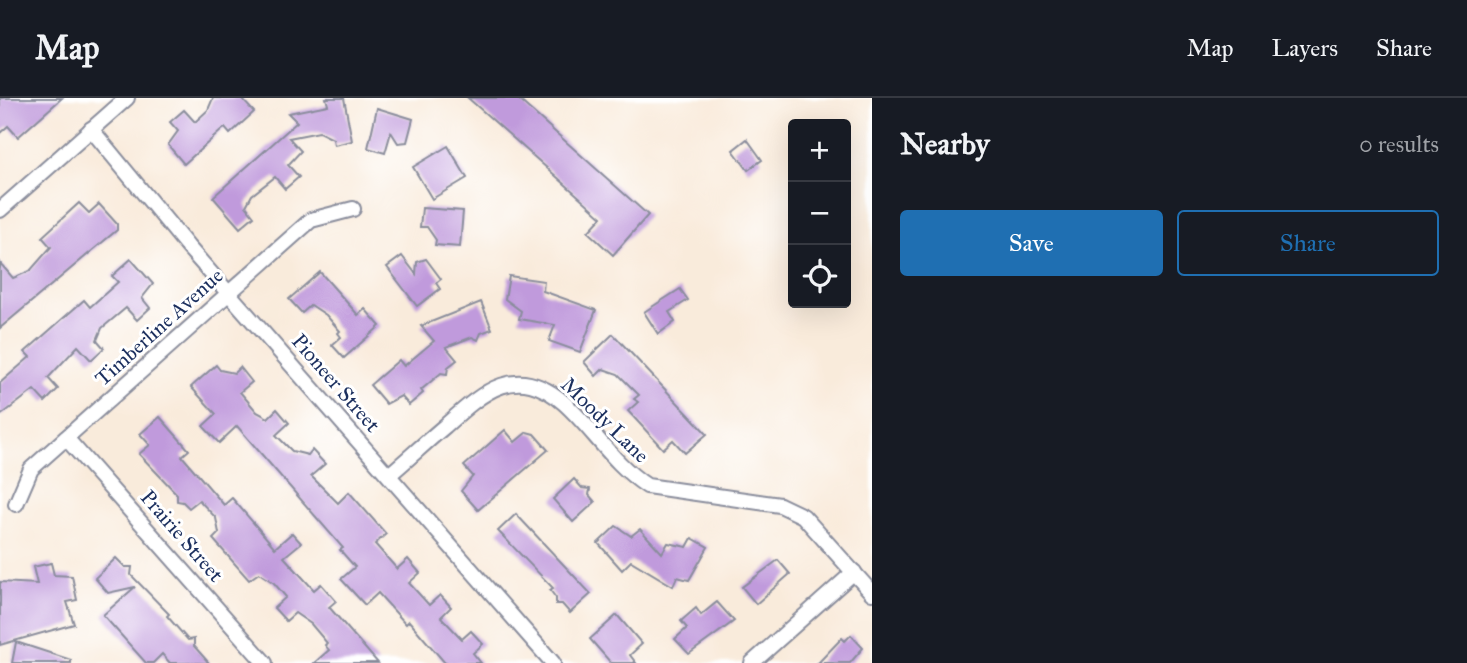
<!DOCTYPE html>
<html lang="en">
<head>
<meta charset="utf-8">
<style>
  :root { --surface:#171b24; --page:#242831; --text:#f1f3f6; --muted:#9ea1a6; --line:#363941; --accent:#1f6fb2 }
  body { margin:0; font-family:"IM FELL Great Primer",serif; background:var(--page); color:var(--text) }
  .controls { position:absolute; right:21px; top:21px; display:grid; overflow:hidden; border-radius:7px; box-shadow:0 7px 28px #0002 }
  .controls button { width:63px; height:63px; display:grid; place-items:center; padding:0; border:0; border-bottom:2px solid var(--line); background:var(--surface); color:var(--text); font:35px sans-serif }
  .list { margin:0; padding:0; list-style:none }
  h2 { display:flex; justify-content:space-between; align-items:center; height:91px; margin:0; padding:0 28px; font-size:30px }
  h2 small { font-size:23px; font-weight:400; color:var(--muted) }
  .actions { display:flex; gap:14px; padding:21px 28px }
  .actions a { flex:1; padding:16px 0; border:2px solid var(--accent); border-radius:7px; text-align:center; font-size:24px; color:var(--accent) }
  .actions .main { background:var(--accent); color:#fff }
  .icon { flex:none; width:38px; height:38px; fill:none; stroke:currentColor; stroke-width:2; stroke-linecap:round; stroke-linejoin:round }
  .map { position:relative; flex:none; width:872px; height:565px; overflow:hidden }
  header { display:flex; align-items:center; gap:42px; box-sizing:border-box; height:98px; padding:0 35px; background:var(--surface); border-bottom:2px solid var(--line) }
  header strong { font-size:33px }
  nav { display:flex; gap:38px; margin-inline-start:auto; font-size:24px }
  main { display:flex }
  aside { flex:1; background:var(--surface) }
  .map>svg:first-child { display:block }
  .building { fill:#c09adc }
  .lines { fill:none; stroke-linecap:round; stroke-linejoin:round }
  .street-casing { stroke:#8a8d9c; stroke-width:18 }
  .street { stroke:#fff; stroke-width:14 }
  .labels { text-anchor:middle; stroke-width:6; stroke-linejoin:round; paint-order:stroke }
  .street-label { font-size:21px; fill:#1b2f5e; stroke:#fff }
</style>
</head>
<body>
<header>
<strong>Map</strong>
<nav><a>Map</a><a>Layers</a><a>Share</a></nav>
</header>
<main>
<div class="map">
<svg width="872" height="565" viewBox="0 0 872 565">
  <rect width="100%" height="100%" fill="#fff"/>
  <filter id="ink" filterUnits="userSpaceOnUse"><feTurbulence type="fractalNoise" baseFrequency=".0143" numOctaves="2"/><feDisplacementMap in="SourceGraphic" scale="14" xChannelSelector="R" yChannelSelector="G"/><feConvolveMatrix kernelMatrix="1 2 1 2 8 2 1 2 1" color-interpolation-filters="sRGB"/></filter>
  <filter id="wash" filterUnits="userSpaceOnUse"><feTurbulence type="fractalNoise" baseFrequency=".00686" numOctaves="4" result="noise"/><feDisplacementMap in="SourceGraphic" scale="28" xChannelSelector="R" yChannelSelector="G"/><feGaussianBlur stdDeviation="1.57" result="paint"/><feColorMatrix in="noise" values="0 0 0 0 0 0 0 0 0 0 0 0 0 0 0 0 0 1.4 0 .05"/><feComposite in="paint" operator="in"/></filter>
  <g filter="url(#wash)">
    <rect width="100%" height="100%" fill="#f9ebdb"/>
    <g id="blocks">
      <!-- building -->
      <g class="building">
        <polygon points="0,0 62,0 18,39 8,28 0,35"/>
        <polygon points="213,0 241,0 254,14 230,36 225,30 222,32 184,66 168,47 178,33 170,24 184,12 195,24 208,12"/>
        <polygon points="326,0 344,0 352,43 334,47 333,41 319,34 289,40 301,53 288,67 299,79 285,91 275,79 252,97 246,108 254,118 240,130 213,99 297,24 288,15 328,7"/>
        <polygon points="468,0 517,0 648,117 613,157 588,134 602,119"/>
        <polygon points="377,10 413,21 407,44 398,45 391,34 385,55 368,50"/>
        <polygon points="747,41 762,62 748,72 733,52"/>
        <polygon points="448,48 467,80 432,101 413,69"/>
        <polygon points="79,105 89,115 99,106 117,126 117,132 0,230 0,165 13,180 30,173 51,149 42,139"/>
        <polygon points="422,110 463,113 460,149 435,147 436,142 427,129 420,129"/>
        <polygon points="402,158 416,176 417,164 426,161 441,181 436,185 440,191 417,208 387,169"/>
        <polygon points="131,161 153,186 142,200 150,210 137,222 126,210 102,230 97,242 104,250 91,262 78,248 48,280 58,291 45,304 34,292 0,318 0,285 30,259 25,254 84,202 90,209 118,184 112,178"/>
        <polygon points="320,174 358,217 365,211 380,228 344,260 332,247 341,239 338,235 340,233 326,217 311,207 302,215 289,201"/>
        <polygon points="509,178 544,183 543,193 596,212 580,254 549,243 555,227 519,221 521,213 505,201"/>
        <polygon points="680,191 688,202 669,214 675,224 658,236 644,214"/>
        <polygon points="481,204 492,231 481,235 478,242 472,239 446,249 457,262 448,269 447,276 441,275 421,292 423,295 409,307 401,298 386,306 370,287 399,262 404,268 434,243 421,228"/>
        <polygon points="613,236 707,336 685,355 673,342 663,351 628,313 638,304 634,301 639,297 618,276 603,271 596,278 584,264"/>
        <polygon points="216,267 220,272 234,275 240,269 252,284 240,294 257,314 268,320 277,311 289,325 276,337 292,353 308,357 312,352 325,366 311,378 338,405 349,394 386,436 375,446 397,471 408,461 420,475 409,485 429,507 440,497 451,509 441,519 462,541 471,533 483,546 473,555 481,565 445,565 409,523 406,526 378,495 365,507 341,481 355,469 340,452 343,450 237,328 219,345 203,328 216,316 191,289"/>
        <polygon points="160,319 189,352 182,358 224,407 232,400 275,450 292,435 301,445 284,459 314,492 321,486 336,503 329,509 378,565 314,565 329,552 325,547 327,545 311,526 295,515 286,523 274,510 286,499 274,485 259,475 249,482 213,441 219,435 216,420 199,402 189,410 183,404 177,403 177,396 139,356 150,347 140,336"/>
        <polygon points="505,332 515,344 527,334 534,336 548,352 478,412 461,393 473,378 464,368"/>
        <polygon points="574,381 582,390 590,391 589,397 595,404 573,424 553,401"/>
        <polygon points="516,416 591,496 570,515 562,506 556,506 556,500 550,492 553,490 498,433"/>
        <polygon points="616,428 631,438 640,431 662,455 668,445 687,449 692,440 708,449 689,482 677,479 673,488 631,463 622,472 598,445"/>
        <polygon points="116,460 125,469 132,469 131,477 169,516 167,518 188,542 194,541 194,548 209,565 170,565 162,556 153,565 146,565 103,517 135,489 108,495 95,480"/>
        <polygon points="778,462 790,476 756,506 742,489"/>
        <polygon points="51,465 54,477 72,478 77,502 67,504 74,526 0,547 0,484 37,486 33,469"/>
        <polygon points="717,504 734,523 689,556 675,541 687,530 681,523 696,510 701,517"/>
        <polygon points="617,517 642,546 630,557 636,565 611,565 590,541"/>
        <polygon points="851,537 863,550 850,565 818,565 842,540 845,543"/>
        <polygon points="16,544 71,562 71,565 12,565"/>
      </g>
    </g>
  </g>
  <g filter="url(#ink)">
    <use href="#blocks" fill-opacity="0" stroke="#8a8d9c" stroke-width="2"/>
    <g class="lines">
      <defs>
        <g id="street">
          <polyline points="91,31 188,149 553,565"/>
          <polyline points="0,112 127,0"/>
          <polyline points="66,340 265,565"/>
          <path d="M389,377C408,361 426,344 445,328C483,294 516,263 564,305C593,331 613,366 647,388L780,407L803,418L872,495"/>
          <polyline points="16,406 31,371 311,122 353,111"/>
          <polyline points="752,565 854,474"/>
        </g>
      </defs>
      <!-- street casing -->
      <use href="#street" class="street-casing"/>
      <!-- street -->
      <use href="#street" class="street"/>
    </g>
  </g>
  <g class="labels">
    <!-- street labels -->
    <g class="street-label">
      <text transform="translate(159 229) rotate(-42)" y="7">Timberline Avenue</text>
      <text transform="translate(336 285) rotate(49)" y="7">Pioneer Street</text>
      <text transform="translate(605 322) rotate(44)" y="7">Moody Lane</text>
      <text transform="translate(182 438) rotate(49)" y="7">Prairie Street</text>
    </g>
  </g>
</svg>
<div class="controls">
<button>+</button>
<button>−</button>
<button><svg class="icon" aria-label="locate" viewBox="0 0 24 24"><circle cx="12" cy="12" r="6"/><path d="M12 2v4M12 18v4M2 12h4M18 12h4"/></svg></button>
</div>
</div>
<aside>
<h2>Nearby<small>0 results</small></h2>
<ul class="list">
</ul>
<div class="actions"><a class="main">Save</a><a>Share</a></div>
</aside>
</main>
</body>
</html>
